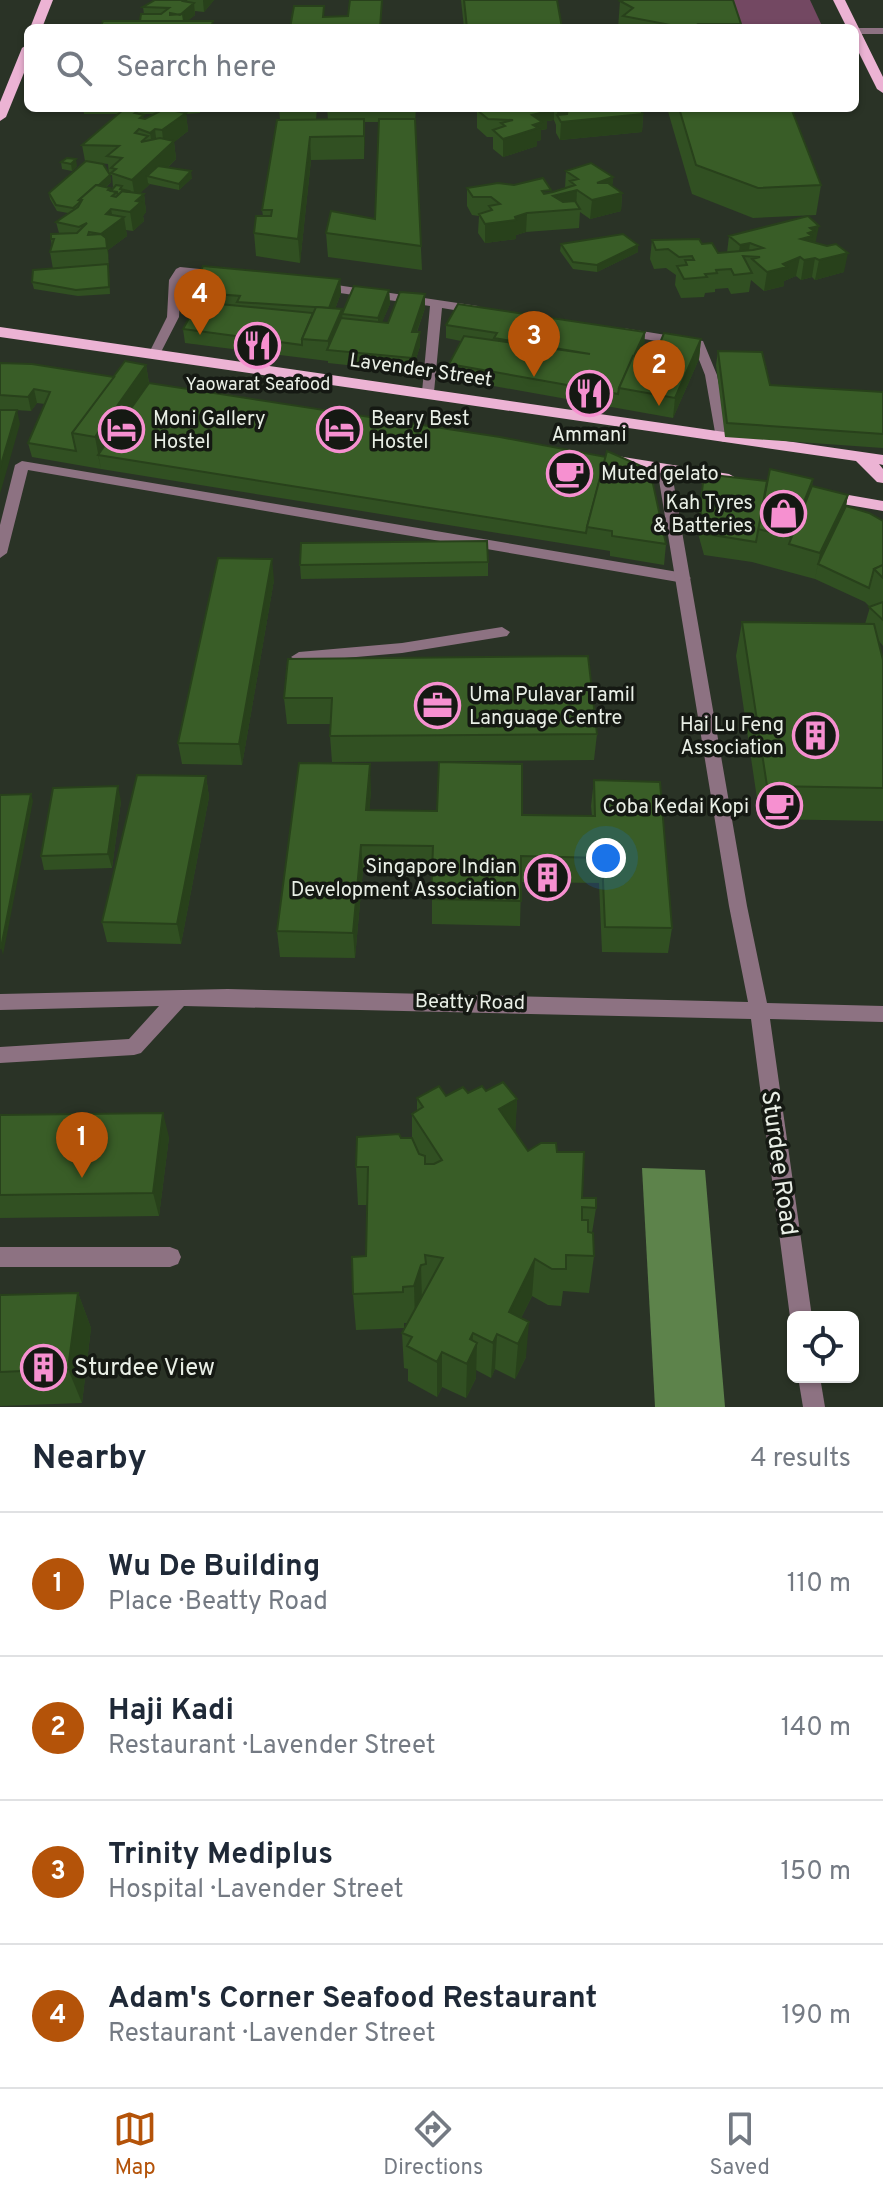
<!DOCTYPE html>
<html lang="en">
<head>
<meta charset="utf-8">
<style>
  :root { --surface:#fff; --page:#f2f2f3; --text:#1f2937; --muted:#747a83; --line:#e0e1e3; --accent:#b45309 }
  body { margin:0; font-family:Overpass,sans-serif; background:var(--page); color:var(--text) }
  .controls { position:absolute; right:24px; bottom:24px; display:grid; overflow:hidden; border-radius:12px; box-shadow:0 2px 6px #0004 }
  .controls button { width:72px; height:72px; display:grid; place-items:center; padding:0; border:0; border-bottom:2px solid var(--line); background:var(--surface); color:var(--text); font:40px sans-serif }
  .you { position:absolute; left:606px; top:858px; width:28px; height:28px; margin:-20px; border:6px solid #fff; border-radius:50%; background:#1a73e8; box-shadow:0 0 0 12px #1a73e833 }
  .badge { display:grid; place-items:center; width:52px; height:52px; border-radius:50%; background:var(--accent); color:#fff; font-size:26px; font-weight:700 }
  .pin { position:absolute; translate:-50% -66px; filter:drop-shadow(0 2px 4px #0008) }
  .pin::after { content:''; position:absolute; top:42px; width:28px; height:24px; background:inherit; clip-path:polygon(0 0,100% 0,50% 100%) }
  .list { margin:0; padding:0; list-style:none }
  h2 { display:flex; justify-content:space-between; align-items:center; height:104px; margin:0; padding:0 32px; font-size:34px }
  h2 small { font-size:26px; font-weight:400; color:var(--muted) }
  .list li { display:grid; grid-template-columns:52px 1fr auto; gap:24px; align-items:center; box-sizing:border-box; height:144px; padding:0 32px; border-top:2px solid var(--line) }
  .list b { display:block; font-size:30px; white-space:nowrap }
  .list p { margin:0; font-size:26px; white-space:nowrap; color:var(--muted) }
  .list em { font-size:26px; font-style:normal; color:var(--muted) }
  .icon { flex:none; width:44px; height:44px; fill:none; stroke:currentColor; stroke-width:2; stroke-linecap:round; stroke-linejoin:round }
  .map { position:relative; flex:none; width:883px; height:1407px; overflow:hidden }
  .search { position:absolute; background:var(--surface); box-shadow:0 2px 6px #0004; left:24px; right:24px; top:24px; height:88px; display:flex; align-items:center; gap:20px; box-sizing:border-box; padding:0 28px; border-radius:12px; color:var(--muted); font-size:30px }
  .sheet { height:680px; background:var(--surface) }
  nav { display:flex; justify-content:space-around; align-items:center; box-sizing:border-box; height:112px; border-top:2px solid var(--line); background:var(--surface); font-size:22px; color:var(--muted) }
  nav a { display:grid; justify-items:center; gap:4px }
  nav .on { color:var(--accent) }
  .map>svg:first-child { display:block }
  .green { fill:#734862 }
  .water { fill:#5d834b }
  .lines { fill:none; stroke-linecap:round; stroke-linejoin:round }
  .lane { fill:#8d7282; fill-rule:evenodd }
  .street { fill:#8d7282; fill-rule:evenodd }
  .primary { fill:#ecb3d4; fill-rule:evenodd }
  .wall { fill:#315022; fill-rule:evenodd }
  .shaded-wall { fill:#28411b }
  .building { fill:#395d27; stroke:#28411b; stroke-width:2; fill-rule:evenodd }
  .labels { text-anchor:middle; stroke-width:7; stroke-linejoin:round; paint-order:stroke }
  .far-poi-label { font-size:18px; fill:#e9efe6; stroke:#151913 }
  .street-label { font-size:20px; fill:#e9efe6; stroke:#151913 }
  .poi-label { font-size:20px; fill:#e9efe6; stroke:#151913; text-anchor:start }
  .near-street-label { font-size:24px; fill:#e9efe6; stroke:#151913 }
  .near-poi-label { font-size:24px; fill:#e9efe6; stroke:#151913; text-anchor:start }
</style>
</head>
<body>
<div class="map">
<svg width="883" height="1407" viewBox="0 0 883 1407">
  <rect width="100%" height="100%" fill="#2a3326"/>
  <!-- green -->
  <polygon class="green" points="727,0 810,0 823,28 738,28"/>
  <!-- water -->
  <polygon class="water" points="642,1168 705,1170 725,1407 655,1407"/>
  <g class="lines">
    <!-- lane -->
    <g class="lane">
      <polygon points="22,461 684,573 691,578 684,583 28,470 7,553 0,558 0,525 15,465"/>
      <polygon points="502,627 510,632 507,636 402,653 299,662 291,657 299,652 402,643"/>
    </g>
    <!-- street -->
    <g class="street">
      <rect x="855" y="28" width="28" height="6"/>
      <polygon points="180,267 220,271 226,275 220,279 184,275 181,280 179,317 159,356 151,356 149,353 167,317 169,280 176,269"/>
      <polygon points="323,283 478,306 484,310 478,314 442,308 434,392 428,396 422,392 430,306 319,290 319,284"/>
      <polygon points="623,328 703,341 717,375 730,438 728,441 723,442 716,438 705,375 694,347 619,335 619,329"/>
      <polygon points="664,464 671,468 747,906 767,1003 883,1006 883,1022 770,1019 812,1317 793,1317 793,1324 790,1317 751,1019 184,1006 141,1053 134,1055 0,1063 0,1047 129,1039 159,1006 0,1010 0,994 228,989 748,1002 729,906 657,468"/>
      <polygon points="0,1247 170,1247 178,1250 181,1257 178,1264 170,1267 0,1267"/>
      <polygon points="798,1377 820,1377 825,1407 803,1407"/>
    </g>
    <!-- primary -->
    <g class="primary">
      <polygon points="41,0 53,0 42,28 30,28"/>
      <polygon points="833,0 845,0 883,77 883,93 877,89 855,45 855,28 847,28"/>
      <polygon points="28,44 28,63 6,117 0,121 0,102 22,48"/>
      <polygon points="0,327 883,455 883,465 879,464 883,469 883,483 877,482 856,461 0,337"/>
      <polygon points="611,455 729,474 738,479 729,484 605,464 603,460"/>
      <polygon points="820,490 883,501 883,511 814,499 811,495 814,491"/>
    </g>
  </g>
  <!-- wall -->
  <g class="wall">
    <polygon points="155,0 214,0 204,12 195,11 195,15 187,21 140,21 144,14 143,7"/>
    <polygon points="461,0 557,0 562,28 464,28"/>
    <polygon points="620,1 741,24 740,28 618,28"/>
    <path d="M83,108H201L200,113L186,114L188,131L174,142L176,159L167,168L192,178L179,190L150,184L140,193L144,194L146,212L143,216L144,221L133,231L126,230L127,236L108,250L110,294L78,296L34,289L32,282L53,269L50,252L52,247L51,239L59,233L56,222L68,213L57,211L50,199L49,193L85,161L82,145L118,114H84ZM139,114H156L145,119ZM100,163L108,164L109,174ZM110,175H112L113,187L111,190L110,188L106,187L111,182Z"/>
    <polygon points="279,108 317,108 316,120 328,120 327,108 416,108 415,122 422,270 328,257 326,233 375,219 379,122 364,122 364,159 311,160 300,263 256,256 254,233 263,216 262,210 280,120"/>
    <polygon points="491,108 639,108 643,114 642,132 560,140 556,133 556,125 554,120 547,121 547,129 541,130 541,140 537,141 537,146 503,157 493,149 493,137 487,137 477,128 477,110"/>
    <polygon points="667,108 791,108 821,185 816,215 753,218 692,194"/>
    <polygon points="61,162 77,166 72,171 62,169"/>
    <polygon points="566,171 613,177 612,186 622,193 621,211 590,219 580,212 579,228 526,232 516,235 516,239 485,243 478,233 479,216 472,215 467,206 467,188 551,193 565,188"/>
    <polygon points="729,236 816,243 844,272 815,280 812,277 801,280 796,276 784,281 784,286 764,291 751,280 749,292 731,294 728,288 715,289 715,292 705,293 704,297 681,298 675,285 676,275 666,268 654,269 650,259 652,240 702,244 718,253 727,253"/>
    <polygon points="561,244 638,245 638,252 597,272 573,269 560,251"/>
    <polygon points="340,279 341,293 335,309 342,318 342,314 389,290 390,304 382,322 388,323 425,308 417,332 420,332 420,346 412,372 328,363 328,361 185,343 183,329 196,305 192,305 190,292"/>
    <polygon points="446,325 645,332 644,346 639,357 653,360 701,339 699,359 673,418 449,378 449,364 461,341 446,338"/>
    <polygon points="718,351 770,385 883,392 883,448 725,437 716,365"/>
    <polygon points="0,363 114,377 146,365 149,383 666,544 664,565 610,556 610,551 101,469 32,457 28,443 45,404 37,403 31,411 0,409"/>
    <polygon points="704,474 767,481 813,479 812,486 848,495 846,506 883,521 883,646 879,641 883,660 883,821 760,819 736,656 742,622 865,624 870,607 865,602 815,579 752,562 704,555 697,530"/>
    <polygon points="488,562 488,576 301,579 300,565"/>
    <polygon points="274,580 242,765 182,764 178,743"/>
    <polygon points="288,659 597,734 594,760 332,762 330,736 331,724 287,724 284,698"/>
    <polygon points="206,776 209,797 181,944 107,942 102,922"/>
    <polygon points="594,780 672,928 668,953 602,952 599,883 521,882 520,926 432,924 432,871 363,870 355,958 280,957 277,931 371,790 369,810 592,816 591,806"/>
    <polygon points="121,801 112,868 44,870 41,856"/>
    <polygon points="486,1091 517,1099 515,1133 528,1151 557,1152 582,1198 596,1208 592,1233 594,1256 589,1293 563,1291 561,1306 548,1305 532,1296 521,1318 526,1357 515,1379 495,1369 491,1378 476,1370 476,1378 466,1398 442,1387 437,1397 408,1381 408,1369 404,1368 402,1333 408,1323 404,1323 404,1328 356,1330 353,1294 366,1256 367,1205 358,1205 356,1167 401,1138 412,1138 412,1114 417,1111 417,1098 446,1096"/>
    <polygon points="0,1115 169,1137 159,1216 0,1218"/>
    <polygon points="78,1293 91,1328 82,1403 0,1406 0,1295"/>
  </g>
  <!-- shaded-wall -->
  <g class="shaded-wall">
    <polygon points="184,0 187,0 188,8 194,3 195,15 184,24 180,15 183,1"/>
    <polygon points="203,0 214,0 204,12 203,1"/>
    <polygon points="175,108 177,114 158,130 155,129 157,147 153,152 150,133 151,129"/>
    <polygon points="547,108 554,108 554,120 547,121 547,129 541,130 541,140 537,141 537,146 503,157 503,139 532,115 547,111"/>
    <polygon points="558,108 569,108 643,114 642,132 560,140 561,122 557,115"/>
    <polygon points="186,113 188,131 174,142 176,159 156,178 147,176 148,183 150,184 135,198 132,180 164,149 162,130"/>
    <polygon points="364,119 365,142 364,159"/>
    <polygon points="310,137 311,160 300,263 298,239"/>
    <polygon points="76,159 77,166 72,171 71,164"/>
    <polygon points="191,171 192,178 179,190 179,184"/>
    <polygon points="110,175 111,182 83,207 82,200"/>
    <polygon points="613,177 612,195 622,193 621,211 590,219 592,200 597,183"/>
    <polygon points="577,190 576,208 553,196"/>
    <polygon points="144,194 146,212 143,216 144,221 133,231 130,212 136,201"/>
    <polygon points="111,209 114,225 124,217 127,236 108,250 110,267 107,248 101,234 106,214"/>
    <polygon points="527,213 526,232 516,235 516,239 485,243 485,224"/>
    <polygon points="819,226 815,245 800,257 796,276 784,281 784,286 764,291 767,272 801,239 810,228"/>
    <polygon points="750,243 748,257 743,256 737,264 740,245"/>
    <polygon points="638,245 638,252 597,272 597,265"/>
    <polygon points="848,253 844,272 815,280 819,260"/>
    <polygon points="815,258 812,277 801,280 804,260"/>
    <polygon points="340,279 341,293 330,322 329,309"/>
    <polygon points="389,290 390,304 378,332 378,318"/>
    <polygon points="425,294 425,308 412,345 412,332"/>
    <polygon points="342,309 343,329 328,350 328,341"/>
    <polygon points="420,332 420,346 412,372 412,358"/>
    <polygon points="645,332 644,346 625,389 621,388"/>
    <polygon points="701,339 699,359 673,418 675,398"/>
    <polygon points="146,365 151,397 98,455 101,469 95,437"/>
    <polygon points="34,389 37,403 31,411 28,397"/>
    <polygon points="17,410 20,424 0,494 0,468"/>
    <polygon points="848,495 843,521 818,564 815,579 820,553"/>
    <polygon points="272,559 274,580 242,765 239,744"/>
    <polygon points="370,764 371,790 368,836 366,810"/>
    <polygon points="206,776 209,797 181,944 177,924"/>
    <polygon points="118,786 121,801 112,868 108,854"/>
    <polygon points="31,794 33,801 3,955 1,948"/>
    <polygon points="361,845 363,870 355,958 353,933"/>
    <polygon points="517,1099 515,1138 499,1109"/>
    <polygon points="163,1113 169,1137 159,1216 153,1193"/>
    <polygon points="535,1259 532,1296 510,1340 509,1312"/>
    <polygon points="421,1265 422,1301 415,1322 414,1286"/>
    <polygon points="78,1293 91,1328 82,1403 68,1369"/>
    <polygon points="529,1322 526,1357 515,1379 518,1344"/>
    <polygon points="473,1333 472,1353 477,1343 476,1378 466,1398 467,1364 470,1339"/>
    <polygon points="497,1334 495,1369 491,1378 493,1343"/>
    <polygon points="442,1352 442,1387 437,1397 437,1362"/>
  </g>
  <!-- building -->
  <g class="building">
    <polygon points="155,0 184,0 183,1 194,3 180,15 170,13 170,15 183,14 184,21 140,21 141,14 161,14 169,8 143,7"/>
    <polygon points="350,0 382,0 380,28 290,28 294,6 324,6 323,17 348,16"/>
    <polygon points="464,0 557,0 562,28 467,28"/>
    <polygon points="624,0 733,0 741,24 698,24 692,28 686,28 623,16 633,8 620,1"/>
    <polygon points="103,21 213,21 211,28 100,28"/>
    <rect x="389" y="26" width="28" height="2"/>
    <polygon points="491,108 544,108 548,111 532,115 542,122 533,125 538,128 503,139 493,130 505,126 501,123 513,120 488,119 477,110"/>
    <polygon points="568,108 639,108 643,114 561,122 557,115 567,114"/>
    <polygon points="679,108 791,108 821,185 758,188 696,165"/>
    <polygon points="124,109 138,111 135,113 144,115 140,118 145,119 164,109 186,113 162,130 155,129 150,133 139,129 135,133 148,136 141,142 160,138 174,141 132,180 111,173 116,169 111,168 122,158 107,156 119,146 82,145"/>
    <polygon points="364,119 364,136 310,137 298,239 254,233 256,216 271,216 272,210 262,210 277,120"/>
    <polygon points="379,119 415,119 421,246 326,233 331,211 375,219"/>
    <polygon points="67,158 76,159 71,164 61,162"/>
    <polygon points="86,161 103,164 110,175 99,185 96,185 79,200 80,202 73,208 56,205 49,193"/>
    <polygon points="591,163 613,177 597,183 608,183 622,193 592,200 577,190 553,196 563,202 575,201 580,209 527,213 515,217 516,220 485,224 479,214 492,210 489,206 500,204 491,197 473,197 467,188 498,183 514,185 543,178 551,190 542,191 544,194 553,192 575,185 570,181 578,179 566,171"/>
    <polygon points="158,166 191,171 179,184 147,176"/>
    <path d="M96,185L110,188L108,190L117,192L112,196L116,197L122,191L144,194L136,201L141,202L130,212L111,209L106,214L124,217L101,234L106,238L107,248L50,252L54,239H51V234L77,233L87,223L79,227L56,222L78,207L82,200H79ZM89,232L101,234L88,235Z"/>
    <polygon points="116,185 122,186 120,189 129,191 128,192 122,191 118,195 117,192 111,191"/>
    <polygon points="808,216 819,226 810,228 814,231 808,233 812,236 801,239 827,246 836,244 848,253 819,260 815,258 804,260 800,257 783,264 787,267 767,272 752,259 760,257 743,256 752,273 734,275 731,269 716,270 717,273 705,274 707,277 684,279 677,266 687,265 685,260 694,260 692,256 679,257 668,249 656,250 652,240 699,239 702,244 712,243 718,253 753,250 763,248 750,243 740,245 729,236"/>
    <polygon points="623,234 638,245 597,265 573,262 561,244"/>
    <polygon points="108,264 109,287 76,290 32,282 33,270"/>
    <polygon points="203,266 340,279 329,308 237,302 240,296 190,292"/>
    <polygon points="354,286 389,290 378,318 342,314"/>
    <polygon points="400,292 425,294 412,332 420,332 412,358 327,350 341,318 388,323"/>
    <polygon points="198,302 313,313 302,339 302,345 183,329"/>
    <polygon points="458,304 645,332 619,388 618,394 449,364 464,336 590,354 494,338 497,333 446,325"/>
    <polygon points="316,307 342,309 328,341 302,339"/>
    <polygon points="664,333 701,339 675,398 619,388 633,356 653,360"/>
    <polygon points="718,351 762,352 770,385 883,392 883,434 727,423"/>
    <polygon points="125,361 146,365 95,437 72,433"/>
    <polygon points="0,363 32,364 114,377 72,433 76,451 28,443 50,392 34,389 28,397 0,395"/>
    <polygon points="149,383 500,437 606,457 587,527 586,533 98,455"/>
    <polygon points="0,410 17,410 0,468"/>
    <polygon points="607,451 650,470 666,544 612,536 612,531 587,527"/>
    <polygon points="770,469 813,479 790,537 758,529"/>
    <polygon points="704,474 767,481 756,542 707,534 700,509"/>
    <polygon points="812,486 848,495 820,553 789,544"/>
    <polygon points="846,506 869,513 883,521 883,565 874,569 869,588 818,564"/>
    <polygon points="487,541 488,562 300,565 301,543"/>
    <polygon points="218,558 272,559 239,744 178,743"/>
    <polygon points="883,565 883,578 874,569"/>
    <polygon points="883,602 883,620 869,607"/>
    <polygon points="742,622 874,624 883,660 883,788 767,786"/>
    <polygon points="588,656 597,734 330,736 332,698 284,698 288,659"/>
    <polygon points="439,762 522,764 522,815 595,816 594,780 660,782 672,928 605,927 602,858 521,856 521,901 431,899 433,846 361,845 353,933 277,931 299,763 370,764 366,810 437,811"/>
    <polygon points="137,775 206,776 177,924 102,922"/>
    <polygon points="118,786 108,854 41,856 53,788"/>
    <polygon points="31,794 1,948 0,948 0,795"/>
    <polygon points="503,1082 517,1099 499,1109 528,1151 541,1143 556,1143 557,1152 584,1152 582,1198 596,1198 596,1208 582,1207 582,1220 588,1220 588,1232 593,1233 594,1256 566,1255 566,1269 552,1269 535,1259 509,1312 529,1322 518,1344 497,1334 493,1343 473,1333 470,1339 477,1343 467,1364 442,1352 437,1362 407,1346 412,1337 402,1333 443,1258 425,1255 426,1264 421,1265 414,1286 403,1287 403,1292 353,1294 352,1257 366,1256 368,1167 356,1167 357,1137 399,1134 401,1138 412,1138 419,1154 425,1156 425,1164 434,1164 442,1160 412,1114 423,1107 417,1098 439,1086 446,1096 463,1087 468,1093 482,1086 486,1091"/>
    <polygon points="163,1113 153,1193 0,1195 0,1115"/>
    <polygon points="78,1293 68,1369 0,1372 0,1295"/>
  </g>
  <!-- icons -->
  <defs>
    <symbol id="restaurant-ring" viewBox="-11 -11 22 22"><circle r="9.5" fill="#151913" stroke="#f690d0" stroke-width="1.5"/><path d="M-5-6h1v4h1v-4h1v4h1v-4h1v5L-1.5 .5V6h-2V.5L-5-1ZM5-6V6H3V1.5H1.5Q1.5-4 5-6Z" fill="#f690d0"/></symbol>
    <symbol id="hotel-ring" viewBox="-11 -11 22 22"><circle r="9.5" fill="#151913" stroke="#f690d0" stroke-width="1.5"/><path d="M-6-4.5h1.5V1H6V5H4.5V3h-9V5H-6ZM-4 0a1.8 1.8 0 1 1 3.6 0ZM.5 0V-2.5h3Q6-2.5 6 0Z" fill="#f690d0"/></symbol>
    <symbol id="cafe-ring" viewBox="-11 -11 22 22"><circle r="9.5" fill="#151913" stroke="#f690d0" stroke-width="1.5"/><path d="M-5.5-4.5H6V0H3Q3 3.5 0 3.5H-2.5Q-5.5 3.5-5.5 0ZM3-3.2v2h1.7v-2ZM-6 4.5H4V6H-6Z" fill="#f690d0"/></symbol>
    <symbol id="shop-ring" viewBox="-11 -11 22 22"><circle r="9.5" fill="#151913" stroke="#f690d0" stroke-width="1.5"/><path d="M-5-2.5h2.3a2.7 3.5 0 0 1 5.4 0H5L5.5 6h-11ZM-1.5-2.5h3a1.5 2.3 0 0 0-3 0Z" fill="#f690d0"/></symbol>
    <symbol id="office-ring" viewBox="-11 -11 22 22"><circle r="9.5" fill="#151913" stroke="#f690d0" stroke-width="1.5"/><path d="M-6-3h4V-5.5h4V-3h4V5H-6ZM-1-4.5V-3h2v-1.5ZM-6 0V1H6V0Z" fill="#f690d0"/></symbol>
    <symbol id="building-ring" viewBox="-11 -11 22 22"><circle r="9.5" fill="#151913" stroke="#f690d0" stroke-width="1.5"/><path d="M-4-6H4V6H1V3H-1V6H-4ZM-2.5-4.3h1.7v1.8h-1.7ZM.8-4.3h1.7v1.8H.8ZM-2.5-1h1.7V.8h-1.7ZM.8-1h1.7V.8H.8Z" fill="#f690d0"/></symbol>
  </defs>
  <g fill-rule="evenodd">
    <use href="#restaurant-ring" x="232" y="320" width="51" height="51"/>
    <use href="#restaurant-ring" x="564" y="368" width="51" height="51"/>
    <use href="#hotel-ring" x="96" y="404" width="51" height="51"/>
    <use href="#hotel-ring" x="314" y="404" width="51" height="51"/>
    <use href="#cafe-ring" x="544" y="448" width="51" height="51"/>
    <use href="#shop-ring" x="758" y="488" width="51" height="51"/>
    <use href="#office-ring" x="412" y="680" width="51" height="51"/>
    <use href="#building-ring" x="790" y="710" width="51" height="51"/>
    <use href="#cafe-ring" x="754" y="780" width="51" height="51"/>
    <use href="#building-ring" x="522" y="852" width="51" height="51"/>
    <use href="#building-ring" x="18" y="1342" width="51" height="51"/>
  </g>
  <g class="labels">
    <!-- far-poi labels -->
    <g class="far-poi-label">
      <text x="258" y="390">Yaowarat Seafood</text>
    </g>
    <!-- street labels -->
    <g class="street-label">
      <text transform="translate(421 369) rotate(8)" y="7">Lavender Street</text>
      <text transform="translate(470 1001) rotate(1)" y="7">Beatty Road</text>
    </g>
    <!-- poi labels -->
    <g class="poi-label">
      <text x="153" y="425">Moni Gallery<tspan x="153" dy="23">Hostel</tspan></text>
      <text x="371" y="425">Beary Best<tspan x="371" dy="23">Hostel</tspan></text>
      <text x="589" y="441" text-anchor="middle">Ammani</text>
      <text x="601" y="480">Muted gelato</text>
      <text x="753" y="509" text-anchor="end">Kah Tyres<tspan x="753" dy="23">&amp; Batteries</tspan></text>
      <text x="469" y="701">Uma Pulavar Tamil<tspan x="469" dy="23">Language Centre</tspan></text>
      <text x="784" y="731" text-anchor="end">Hai Lu Feng<tspan x="784" dy="23">Association</tspan></text>
      <text x="749" y="813" text-anchor="end">Coba Kedai Kopi</text>
      <text x="517" y="873" text-anchor="end">Singapore Indian<tspan x="517" dy="23">Development Association</tspan></text>
    </g>
    <!-- near-street labels -->
    <g class="near-street-label">
      <text transform="translate(780 1163) rotate(82)" y="8">Sturdee Road</text>
    </g>
    <!-- near-poi labels -->
    <g class="near-poi-label">
      <text x="74" y="1375">Sturdee View</text>
    </g>
  </g>
</svg>
<div class="controls">
<button><svg class="icon" aria-label="locate" viewBox="0 0 24 24"><circle cx="12" cy="12" r="6"/><path d="M12 2v4M12 18v4M2 12h4M18 12h4"/></svg></button>
</div>
<div class="you"></div>
<div class="pin badge" style="left:82px;top:1178px">1</div>
<div class="pin badge" style="left:659px;top:406px">2</div>
<div class="pin badge" style="left:534px;top:377px">3</div>
<div class="pin badge" style="left:200px;top:335px">4</div>
<div class="search"><svg class="icon" aria-label="search" viewBox="0 0 24 24"><circle cx="10" cy="10" r="6"/><path d="M15 15l6 6"/></svg>Search here</div>
</div>
<section class="sheet">
<h2>Nearby<small>4 results</small></h2>
<ul class="list">
<li><span class="badge">1</span><div><b>Wu De Building</b><p>Place · Beatty Road</p></div><em>110 m</em></li>
<li><span class="badge">2</span><div><b>Haji Kadi</b><p>Restaurant · Lavender Street</p></div><em>140 m</em></li>
<li><span class="badge">3</span><div><b>Trinity Mediplus</b><p>Hospital · Lavender Street</p></div><em>150 m</em></li>
<li><span class="badge">4</span><div><b>Adam's Corner Seafood Restaurant</b><p>Restaurant · Lavender Street</p></div><em>190 m</em></li>
</ul>
</section>
<nav>
<a class="on"><svg class="icon" aria-label="map" viewBox="0 0 24 24"><path d="M3 6l6-2 6 2 6-2v14l-6 2-6-2-6 2zM9 4v14M15 6v14"/></svg>Map</a>
<a><svg class="icon" aria-label="directions" viewBox="0 0 24 24"><path d="M12 3l9 9-9 9-9-9zM9 14v-3h6M13 9l2 2-2 2"/></svg>Directions</a>
<a><svg class="icon" aria-label="saved" viewBox="0 0 24 24"><path d="M7 4h10v16l-5-4-5 4z"/></svg>Saved</a>
</nav>
</body>
</html>
